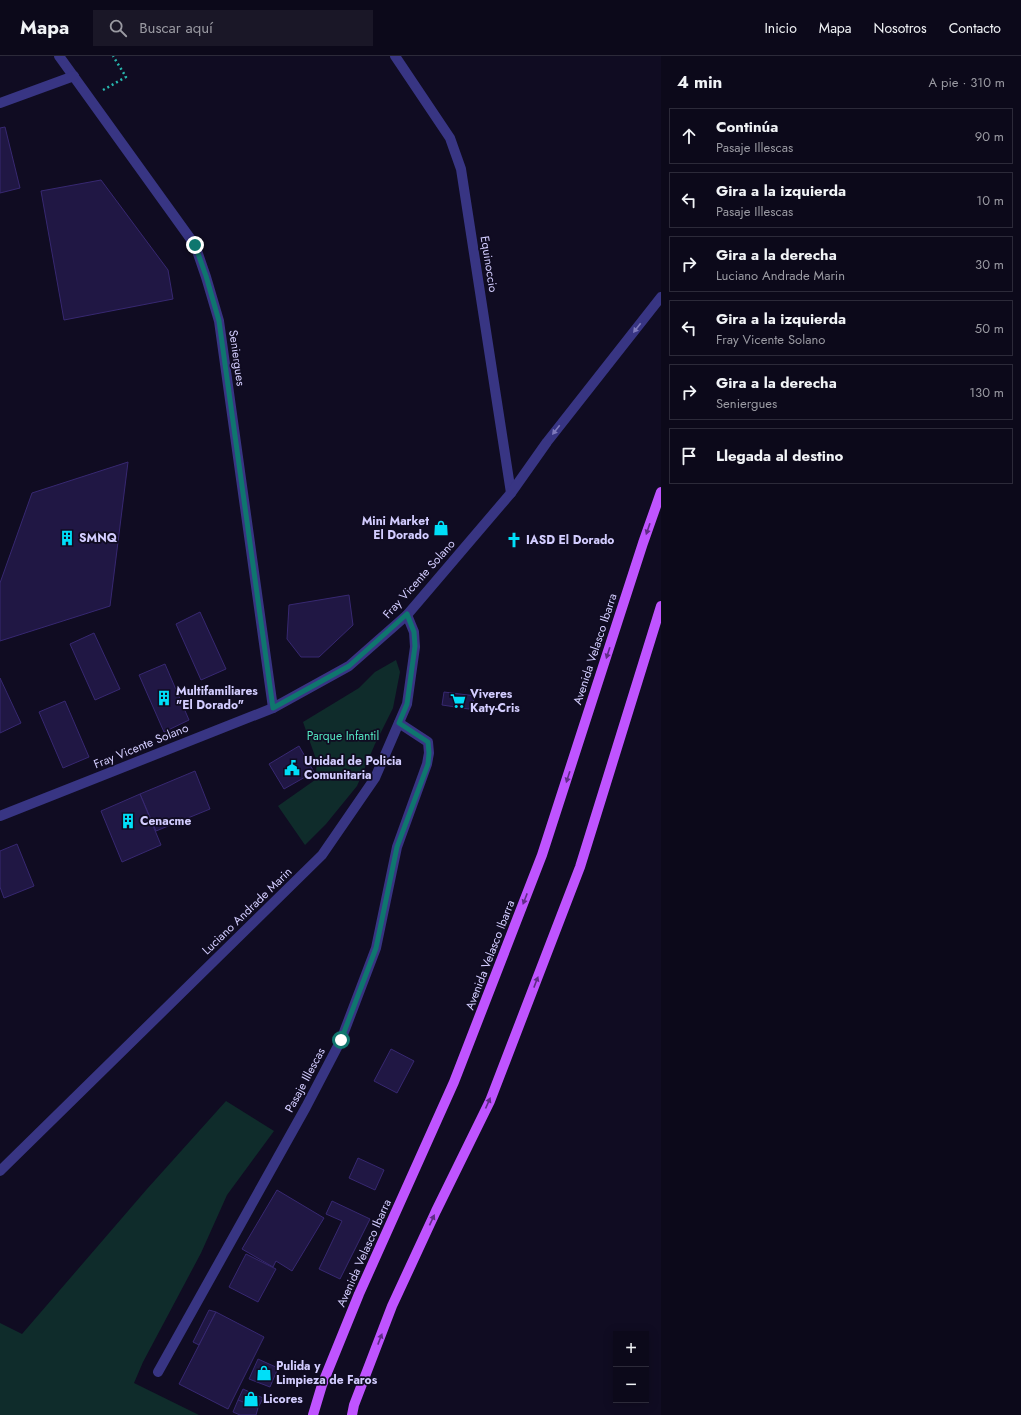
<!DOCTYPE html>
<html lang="es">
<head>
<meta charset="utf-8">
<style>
  :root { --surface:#0c091a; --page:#1a1727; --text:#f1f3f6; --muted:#9a9aa2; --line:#2c2a39 }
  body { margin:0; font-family:Jost,sans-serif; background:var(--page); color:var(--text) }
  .controls { position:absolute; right:12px; bottom:12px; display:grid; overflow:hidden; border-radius:0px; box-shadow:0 2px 10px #0003 }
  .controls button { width:36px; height:36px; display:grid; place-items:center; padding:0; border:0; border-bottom:1px solid var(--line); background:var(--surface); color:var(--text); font:20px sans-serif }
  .stop { position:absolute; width:12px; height:12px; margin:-9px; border:3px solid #0f766e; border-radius:50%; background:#fff }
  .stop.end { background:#0f766e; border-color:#fff; box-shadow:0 1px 4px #0008 }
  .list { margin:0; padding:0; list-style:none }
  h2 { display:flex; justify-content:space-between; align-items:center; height:52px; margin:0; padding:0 16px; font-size:17px }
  h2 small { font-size:13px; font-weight:400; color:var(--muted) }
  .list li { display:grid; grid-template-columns:26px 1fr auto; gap:12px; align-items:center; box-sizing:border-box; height:56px; margin:0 8px 8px; padding:0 8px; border:1px solid var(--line); border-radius:0px }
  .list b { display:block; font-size:15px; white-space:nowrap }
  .list p { margin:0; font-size:13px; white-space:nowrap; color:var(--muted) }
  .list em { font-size:13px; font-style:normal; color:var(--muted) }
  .icon { flex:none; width:22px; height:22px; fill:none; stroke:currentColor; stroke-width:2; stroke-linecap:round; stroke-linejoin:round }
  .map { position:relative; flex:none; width:661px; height:1359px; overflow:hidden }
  header { display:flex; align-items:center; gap:24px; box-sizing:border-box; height:56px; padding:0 20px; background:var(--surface); border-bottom:1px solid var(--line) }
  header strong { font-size:19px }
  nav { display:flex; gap:22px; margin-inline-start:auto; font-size:14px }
  .search { width:280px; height:36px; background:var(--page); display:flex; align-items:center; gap:10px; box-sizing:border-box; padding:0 14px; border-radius:0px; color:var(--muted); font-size:15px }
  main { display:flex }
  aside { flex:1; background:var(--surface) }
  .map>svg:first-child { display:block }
  .green { fill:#0f2c2b }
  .building { fill:#201744; stroke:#372871 }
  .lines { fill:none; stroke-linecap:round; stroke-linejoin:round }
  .path { stroke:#28b8af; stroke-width:2.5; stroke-dasharray:2 3; stroke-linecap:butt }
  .minor { stroke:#383583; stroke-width:10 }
  .primary { stroke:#bf54ff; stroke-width:10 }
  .oneway { fill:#7e79bb }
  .oneway2 { fill:#5f2c85 }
  .route { stroke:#0f766e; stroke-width:5 }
  .labels { text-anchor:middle; stroke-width:3.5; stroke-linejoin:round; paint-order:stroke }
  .street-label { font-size:12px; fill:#d3cdff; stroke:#100c22 }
  .poi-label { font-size:12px; font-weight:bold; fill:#d3cdff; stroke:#100c22; text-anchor:start }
  .park-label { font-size:12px; fill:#53e5c0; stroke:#100c22 }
</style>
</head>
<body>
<header>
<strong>Mapa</strong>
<div class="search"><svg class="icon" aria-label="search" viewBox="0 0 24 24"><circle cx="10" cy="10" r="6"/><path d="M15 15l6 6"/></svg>Buscar aquí</div>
<nav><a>Inicio</a><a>Mapa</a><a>Nosotros</a><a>Contacto</a></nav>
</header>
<main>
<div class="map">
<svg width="661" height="1359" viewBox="0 0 661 1359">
  <rect width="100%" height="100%" fill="#100c22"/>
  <!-- green -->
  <g class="green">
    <polygon points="396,604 400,616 393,652 375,688 357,730 326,768 305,789 278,750 315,724 317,706 303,666 359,632 375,616"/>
    <polygon points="226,1045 274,1075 227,1139 201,1197 143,1306 134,1327 199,1359 0,1359 0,1267 22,1278 147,1133"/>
  </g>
  <!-- building -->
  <g class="building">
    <polygon points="5,71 20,132 0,137 0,72"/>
    <polygon points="101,124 168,214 173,243 64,264 41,135"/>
    <polygon points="128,406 110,550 0,585 0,527 32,437"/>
    <polygon points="349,539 353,569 319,601 301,601 287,583 289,549"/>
    <polygon points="200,556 226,613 201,624 176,568"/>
    <polygon points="94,577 120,633 95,644 70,588"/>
    <polygon points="165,608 189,664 164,676 139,619"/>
    <polygon points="0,622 21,667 0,677"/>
    <polygon points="444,636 476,640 469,653 442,649"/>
    <polygon points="65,645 89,701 63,712 39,656"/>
    <polygon points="299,690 314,716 284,733 269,708"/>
    <polygon points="195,715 210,753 156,775 140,738"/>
    <polygon points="140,738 161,789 122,806 101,755"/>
    <polygon points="17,788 34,830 4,842 0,831 0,795"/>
    <polygon points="391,993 414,1005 397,1037 374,1025"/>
    <polygon points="358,1102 384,1114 375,1134 349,1122"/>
    <polygon points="277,1134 324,1162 292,1215 276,1205 273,1211 242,1193"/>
    <polygon points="332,1145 370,1163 340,1223 319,1213 342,1165 326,1158"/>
    <polygon points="246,1198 276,1213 258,1246 229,1231"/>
    <polygon points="209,1254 216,1256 199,1289 193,1286"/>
    <polygon points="216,1256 264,1281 228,1353 179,1328"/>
    <polygon points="258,1303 278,1312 270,1331 249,1323"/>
    <polygon points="243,1333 263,1342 258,1352 238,1344"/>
    <polygon points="238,1344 258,1352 256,1359 240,1359 233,1356"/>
  </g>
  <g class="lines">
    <!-- path -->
    <polyline class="path" points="103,34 126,21 113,0"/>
    <!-- minor -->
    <g class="minor">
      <polyline points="59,0 195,189 206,221 219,265 273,652"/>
      <polyline points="395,0 450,82 461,113 511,437"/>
      <polyline points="0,47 74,20"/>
      <polyline points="0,760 273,652 349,610 407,559 511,437 547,386 661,241"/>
      <polyline points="0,1115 322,799 375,722 407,648 415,591 414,576 407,559"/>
      <polyline points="158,1316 306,1051 341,984 376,892 397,791 427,708 429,697 428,686 399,667"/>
    </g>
    <!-- primary -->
    <g class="primary">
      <polyline points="313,1359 322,1329 359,1238 454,1026 542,799 643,487 661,436"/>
      <polyline points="352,1359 354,1349 392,1250 436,1155 490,1045 580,811 661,550"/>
    </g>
  </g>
  <!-- one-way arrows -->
  <defs><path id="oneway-solid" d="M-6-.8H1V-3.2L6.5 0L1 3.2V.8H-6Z"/></defs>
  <g class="oneway">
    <use href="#oneway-solid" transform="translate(637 272) rotate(128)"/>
    <use href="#oneway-solid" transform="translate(556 374) rotate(128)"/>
  </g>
  <g class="oneway2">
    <use href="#oneway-solid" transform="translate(648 473) rotate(109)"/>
    <use href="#oneway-solid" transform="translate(608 597) rotate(108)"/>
    <use href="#oneway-solid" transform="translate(568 721) rotate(108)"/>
    <use href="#oneway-solid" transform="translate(525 843) rotate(111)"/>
    <use href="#oneway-solid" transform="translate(536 926) rotate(-69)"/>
    <use href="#oneway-solid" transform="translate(488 1047) rotate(-66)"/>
    <use href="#oneway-solid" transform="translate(432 1164) rotate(-65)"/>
    <use href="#oneway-solid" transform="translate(380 1283) rotate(-69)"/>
  </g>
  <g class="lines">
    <!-- route -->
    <polyline class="route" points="195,189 206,220 219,265 273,652 349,610 407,558 414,576 415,590 407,648 399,667 428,686 429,697 428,708 397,791 376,892 341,984"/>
  </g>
  <!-- icons -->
  <defs>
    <symbol id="shop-bare" viewBox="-9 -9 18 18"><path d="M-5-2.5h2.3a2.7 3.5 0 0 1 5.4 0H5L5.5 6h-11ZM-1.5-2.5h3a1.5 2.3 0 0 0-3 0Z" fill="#00dff8" stroke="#100c22" stroke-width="2.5" paint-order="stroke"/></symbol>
    <symbol id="building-bare" viewBox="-9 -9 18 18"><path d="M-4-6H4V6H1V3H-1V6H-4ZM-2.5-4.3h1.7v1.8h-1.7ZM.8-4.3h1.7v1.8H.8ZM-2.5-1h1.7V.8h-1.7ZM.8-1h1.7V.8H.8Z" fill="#00dff8" stroke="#100c22" stroke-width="2.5" paint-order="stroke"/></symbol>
    <symbol id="church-bare" viewBox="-9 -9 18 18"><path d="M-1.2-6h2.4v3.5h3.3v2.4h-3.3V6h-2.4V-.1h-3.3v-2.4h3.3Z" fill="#00dff8" stroke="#100c22" stroke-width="2.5" paint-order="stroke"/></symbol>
    <symbol id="supermarket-bare" viewBox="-9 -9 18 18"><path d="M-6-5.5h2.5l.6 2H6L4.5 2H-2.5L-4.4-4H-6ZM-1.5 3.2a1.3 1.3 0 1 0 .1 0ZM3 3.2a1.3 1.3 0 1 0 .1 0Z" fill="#00dff8" stroke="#100c22" stroke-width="2.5" paint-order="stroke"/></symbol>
    <symbol id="civic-bare" viewBox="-9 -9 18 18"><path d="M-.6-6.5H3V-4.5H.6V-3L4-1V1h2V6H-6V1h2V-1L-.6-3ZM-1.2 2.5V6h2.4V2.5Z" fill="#00dff8" stroke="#100c22" stroke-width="2.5" paint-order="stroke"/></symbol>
  </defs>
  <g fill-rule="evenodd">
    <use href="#shop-bare" x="430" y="461" width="22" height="22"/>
    <use href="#building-bare" x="56" y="471" width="22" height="22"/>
    <use href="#church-bare" x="503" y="473" width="22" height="22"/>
    <use href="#building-bare" x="153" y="631" width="22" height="22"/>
    <use href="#supermarket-bare" x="447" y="634" width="22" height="22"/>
    <use href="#civic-bare" x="281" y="701" width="22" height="22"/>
    <use href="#building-bare" x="117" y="754" width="22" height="22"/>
    <use href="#shop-bare" x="253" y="1306" width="22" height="22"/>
    <use href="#shop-bare" x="240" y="1332" width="22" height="22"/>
  </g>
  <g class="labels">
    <!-- street labels -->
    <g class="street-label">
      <text transform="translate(489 208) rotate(81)" y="4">Equinoccio</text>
      <text transform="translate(237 302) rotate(82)" y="4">Seniergues</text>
      <text transform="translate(419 523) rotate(-48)" y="4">Fray Vicente Solano</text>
      <text transform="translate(595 593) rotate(-72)" y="4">Avenida Velasco Ibarra</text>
      <text transform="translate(141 690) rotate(-22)" y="4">Fray Vicente Solano</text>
      <text transform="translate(247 855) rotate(-44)" y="4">Luciano Andrade Marin</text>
      <text transform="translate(490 899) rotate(-69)" y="4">Avenida Velasco Ibarra</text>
      <text transform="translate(305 1024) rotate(-62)" y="4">Pasaje Illescas</text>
      <text transform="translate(364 1197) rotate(-66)" y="4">Avenida Velasco Ibarra</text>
    </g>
    <!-- poi labels -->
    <g class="poi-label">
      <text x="429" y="469" text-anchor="end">Mini Market<tspan x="429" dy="14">El Dorado</tspan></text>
      <text x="79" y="486">SMNQ</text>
      <text x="526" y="488">IASD El Dorado</text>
      <text x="176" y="639">Multifamiliares<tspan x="176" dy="14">"El Dorado"</tspan></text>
      <text x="470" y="642">Viveres<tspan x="470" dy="14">Katy-Cris</tspan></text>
      <text x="304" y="709">Unidad de Policia<tspan x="304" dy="14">Comunitaria</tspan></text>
      <text x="140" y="769">Cenacme</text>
      <text x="276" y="1314">Pulida y<tspan x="276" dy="14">Limpieza de Faros</tspan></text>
      <text x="263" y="1347">Licores</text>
    </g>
    <!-- park labels -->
    <g class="park-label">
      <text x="343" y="684">Parque Infantil</text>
    </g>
  </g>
</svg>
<div class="controls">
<button>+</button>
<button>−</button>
</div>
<div class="stop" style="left:341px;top:984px"></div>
<div class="stop end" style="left:195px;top:189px"></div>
</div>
<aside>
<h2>4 min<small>A pie · 310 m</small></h2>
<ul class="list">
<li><svg class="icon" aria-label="ahead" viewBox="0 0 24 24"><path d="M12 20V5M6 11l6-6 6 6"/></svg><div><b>Continúa</b><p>Pasaje Illescas</p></div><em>90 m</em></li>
<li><svg class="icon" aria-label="left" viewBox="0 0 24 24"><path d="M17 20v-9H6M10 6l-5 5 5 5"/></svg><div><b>Gira a la izquierda</b><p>Pasaje Illescas</p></div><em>10 m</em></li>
<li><svg class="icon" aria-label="right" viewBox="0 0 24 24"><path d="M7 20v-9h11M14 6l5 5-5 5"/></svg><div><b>Gira a la derecha</b><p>Luciano Andrade Marin</p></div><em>30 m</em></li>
<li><svg class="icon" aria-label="left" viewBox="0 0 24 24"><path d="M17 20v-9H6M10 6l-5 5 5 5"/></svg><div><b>Gira a la izquierda</b><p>Fray Vicente Solano</p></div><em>50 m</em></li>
<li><svg class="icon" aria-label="right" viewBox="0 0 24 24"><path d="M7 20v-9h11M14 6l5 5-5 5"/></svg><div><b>Gira a la derecha</b><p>Seniergues</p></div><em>130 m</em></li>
<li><svg class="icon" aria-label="arrive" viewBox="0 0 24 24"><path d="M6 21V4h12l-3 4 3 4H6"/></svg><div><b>Llegada al destino</b></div></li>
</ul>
</aside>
</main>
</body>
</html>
